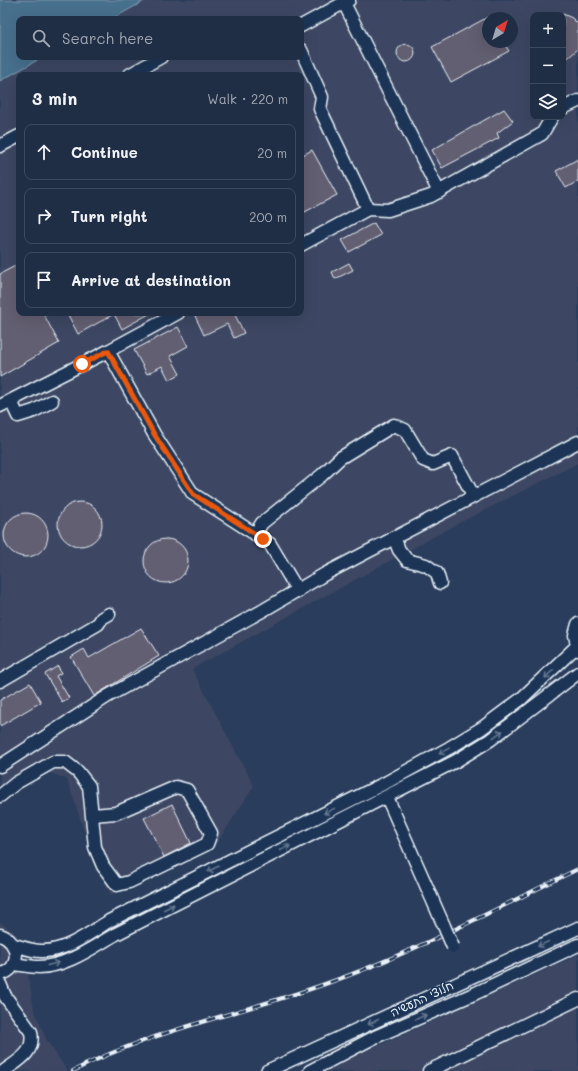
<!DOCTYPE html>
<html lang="en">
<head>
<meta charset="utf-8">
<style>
  :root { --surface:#202e45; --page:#2d3a50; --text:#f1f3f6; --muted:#a2a8b3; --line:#3d4a5e }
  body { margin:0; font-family:Mali,"Playpen Sans Hebrew",sans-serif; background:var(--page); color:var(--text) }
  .controls { position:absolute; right:12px; top:12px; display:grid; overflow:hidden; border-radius:8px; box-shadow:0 4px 16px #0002 }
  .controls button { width:36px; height:36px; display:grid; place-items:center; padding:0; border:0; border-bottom:1px solid var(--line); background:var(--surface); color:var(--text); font:20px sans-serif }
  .compass { position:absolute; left:482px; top:12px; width:36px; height:36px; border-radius:50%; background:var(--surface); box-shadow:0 4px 16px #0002; rotate:38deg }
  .stop { position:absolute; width:12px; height:12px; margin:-9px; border:3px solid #ea580c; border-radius:50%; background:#fff }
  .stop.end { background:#ea580c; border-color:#fff; box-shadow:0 1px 4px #0008 }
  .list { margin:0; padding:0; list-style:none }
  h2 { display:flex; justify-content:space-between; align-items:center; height:52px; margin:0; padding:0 16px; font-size:17px }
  h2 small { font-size:13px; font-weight:400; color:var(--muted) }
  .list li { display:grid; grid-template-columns:26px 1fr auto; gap:12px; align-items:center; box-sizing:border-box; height:56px; margin:0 8px 8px; padding:0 8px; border:1px solid var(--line); border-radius:8px }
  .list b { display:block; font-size:15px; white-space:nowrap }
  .list em { font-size:13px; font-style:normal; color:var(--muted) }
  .icon { flex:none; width:22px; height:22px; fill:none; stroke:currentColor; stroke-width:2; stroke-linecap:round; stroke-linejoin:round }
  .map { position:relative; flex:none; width:578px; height:1071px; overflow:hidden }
  .search { position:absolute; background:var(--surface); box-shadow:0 4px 16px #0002; left:16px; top:16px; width:288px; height:44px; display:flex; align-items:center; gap:10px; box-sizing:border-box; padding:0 14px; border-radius:8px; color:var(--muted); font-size:15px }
  .panel { position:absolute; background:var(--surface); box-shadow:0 4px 16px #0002; left:16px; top:72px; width:288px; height:244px; border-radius:8px }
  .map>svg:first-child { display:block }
  .built { fill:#3c4763; fill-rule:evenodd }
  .water { fill:#46708d; stroke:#87a4b8 }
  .building { fill:#635e72; stroke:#e8f1f8 }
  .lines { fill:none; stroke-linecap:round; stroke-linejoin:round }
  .minor-casing { stroke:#e8f1f8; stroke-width:15 }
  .minor { stroke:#1d3557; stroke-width:12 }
  .rail-casing { stroke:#e8f1f8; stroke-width:4 }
  .rail { stroke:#1d3557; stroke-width:2.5; stroke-dasharray:8; stroke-linecap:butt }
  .minor-bridge-casing { stroke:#e8f1f8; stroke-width:15; stroke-linecap:butt }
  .minor-bridge { stroke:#1d3557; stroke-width:12 }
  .oneway { stroke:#64778f }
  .route { stroke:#ea580c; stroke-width:5 }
  .labels { text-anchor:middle; stroke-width:3.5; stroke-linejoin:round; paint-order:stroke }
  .street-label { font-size:12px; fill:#e8f1f8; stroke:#1d3557 }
</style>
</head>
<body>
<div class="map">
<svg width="578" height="1071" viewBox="0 0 578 1071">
  <rect width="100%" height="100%" fill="#2b3d5c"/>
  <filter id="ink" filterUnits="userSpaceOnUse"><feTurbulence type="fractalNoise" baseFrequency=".025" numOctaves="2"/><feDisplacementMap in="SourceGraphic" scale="8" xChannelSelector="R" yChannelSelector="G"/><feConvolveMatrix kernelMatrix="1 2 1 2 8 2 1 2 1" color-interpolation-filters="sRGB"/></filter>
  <g filter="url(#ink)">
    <!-- built -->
    <g class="built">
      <path d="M146,0H578V463L459,523L192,669L254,786L217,843L111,895L94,861L67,779L44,771L12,794L0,807V81L43,57H301V19H112ZM533,15H563V117H533ZM488,18H512V42H488ZM19,75H301V313H19Z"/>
      <polygon points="0,922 18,936 24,951 34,1009 47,1041 68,1071 0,1071"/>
      <polygon points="578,955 578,1071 322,1071"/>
    </g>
    <!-- water -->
    <polygon class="water" points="0,0 146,0 112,19 19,19 19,57 43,57 0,81"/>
    <!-- building -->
    <g class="building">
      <polygon points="563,14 572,18 578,24 578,49 569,57 563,59"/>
      <polygon points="488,17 488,42 503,42 509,51 451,82 432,47"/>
      <circle cx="406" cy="53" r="9"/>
      <polygon points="504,109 513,121 497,133 499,138 442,168 432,150"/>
      <polygon points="312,150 337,195 301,214 301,156"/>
      <polygon points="578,159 578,181 566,188 556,171"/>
      <polygon points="374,223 381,235 349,252 342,240"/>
      <polygon points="349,263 353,270 335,279 332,272"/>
      <polygon points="17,265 19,269 19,313 43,313 59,343 0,377 0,274"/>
      <polygon points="67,313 151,313 122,329 114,314 78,334"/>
      <polygon points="201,313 234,313 244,333 234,338 227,324 204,335 195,316"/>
      <polygon points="178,327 188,346 170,356 180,374 169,380 162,366 147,374 134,350"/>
      <circle cx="80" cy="524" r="22"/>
      <circle cx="26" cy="535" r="22"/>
      <circle cx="166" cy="561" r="22"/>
      <polygon points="141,628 159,656 94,696 71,657 84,649 89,658"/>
      <polygon points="58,666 61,673 56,676 69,698 62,702 45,674"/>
      <polygon points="30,683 41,702 0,726 0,700"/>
      <polygon points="172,804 191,843 164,857 144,818"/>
    </g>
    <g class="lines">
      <defs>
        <g id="minor">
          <polyline points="344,3 439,192"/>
          <polyline points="301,26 349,0"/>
          <polyline points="301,50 322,97 320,109 368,209"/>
          <polyline points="129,75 161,57"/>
          <polyline points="563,108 578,101"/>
          <polyline points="0,146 19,136"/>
          <polyline points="301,245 368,209 388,210 431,196 542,134 552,117"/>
          <polyline points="108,351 154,434 193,494 255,534 262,523 322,475 340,458 394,425 405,430 423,460 433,464 452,456 473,495"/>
          <polyline points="11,401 18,416 34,411 52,401"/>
          <polyline points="0,406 108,351 178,313"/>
          <polyline points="255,534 270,544 298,591"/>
          <polyline points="394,537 399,550 407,560 426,565 437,573 440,583"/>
          <polyline points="578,624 575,635 578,650"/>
          <polyline points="0,681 98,624 102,618 109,614"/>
          <polyline points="0,766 108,696 262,611 325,574 578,442"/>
          <polyline points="0,796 16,783 53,762 65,762 78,772 89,786 95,847 103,866 117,885 129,882 207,844 211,833 187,790 176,787 116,813 93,815"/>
          <polyline points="387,797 444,926"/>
          <path d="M0,935C20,941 22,970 0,974"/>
          <path d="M14,945C22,947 32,951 41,951C65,952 90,933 109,921L387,782L449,748L482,728L521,699L576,647"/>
          <path d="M14,964C22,965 31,967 39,967C66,967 93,947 116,934L456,761L490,740L578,673"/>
          <path d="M0,984L5,996L31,1032C35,1053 19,1060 4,1071"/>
          <polyline points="267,1071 578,928"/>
          <polyline points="310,1071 375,1037 476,993 578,945"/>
          <polyline points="429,1071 578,999"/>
        </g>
      </defs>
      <!-- minor casing -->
      <use href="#minor" class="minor-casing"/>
      <!-- minor -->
      <use href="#minor" class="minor"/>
      <defs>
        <path id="rail" d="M73,1071C152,1030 241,1014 325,984C412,954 495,909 578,869"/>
      </defs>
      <!-- rail casing -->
      <use href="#rail" class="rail-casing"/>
      <!-- rail -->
      <use href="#rail" class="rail"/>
      <defs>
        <polyline id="minor-bridge" points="444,926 453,947"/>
      </defs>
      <!-- minor-bridge casing -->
      <use href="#minor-bridge" class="minor-bridge-casing"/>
      <!-- minor-bridge -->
      <use href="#minor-bridge" class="minor-bridge"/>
    </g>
    <!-- one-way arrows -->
    <defs><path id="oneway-shaft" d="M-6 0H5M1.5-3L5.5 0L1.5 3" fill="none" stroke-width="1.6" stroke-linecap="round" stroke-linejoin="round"/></defs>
    <g class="oneway">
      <use href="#oneway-shaft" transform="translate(549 674) rotate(135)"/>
      <use href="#oneway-shaft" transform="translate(498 734) rotate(-36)"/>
      <use href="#oneway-shaft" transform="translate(444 751) rotate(151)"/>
      <use href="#oneway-shaft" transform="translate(329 811) rotate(154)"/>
      <use href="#oneway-shaft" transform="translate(285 848) rotate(-27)"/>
      <use href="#oneway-shaft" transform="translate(213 869) rotate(153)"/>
      <use href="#oneway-shaft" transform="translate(169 907) rotate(-27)"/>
      <use href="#oneway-shaft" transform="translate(543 944) rotate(155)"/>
      <use href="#oneway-shaft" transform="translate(53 964) rotate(-14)"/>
      <use href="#oneway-shaft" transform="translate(421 1017) rotate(-24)"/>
      <use href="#oneway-shaft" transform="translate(373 1022) rotate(155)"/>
    </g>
  </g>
  <g class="lines" filter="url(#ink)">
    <!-- route -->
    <polyline class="route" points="82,364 108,351 154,434 193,494 263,539"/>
  </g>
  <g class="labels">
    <!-- street labels -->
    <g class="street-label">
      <text transform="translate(422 999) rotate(-25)" y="4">חלוצי התעשיה</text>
    </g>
  </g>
</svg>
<div class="controls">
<button>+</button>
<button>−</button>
<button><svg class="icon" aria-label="layers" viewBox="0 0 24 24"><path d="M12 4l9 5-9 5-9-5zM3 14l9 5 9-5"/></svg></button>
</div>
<svg class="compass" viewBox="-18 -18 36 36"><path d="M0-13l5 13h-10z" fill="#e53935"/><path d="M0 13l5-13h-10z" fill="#a2a8b3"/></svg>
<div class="stop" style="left:82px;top:364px"></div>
<div class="stop end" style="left:263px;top:539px"></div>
<div class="search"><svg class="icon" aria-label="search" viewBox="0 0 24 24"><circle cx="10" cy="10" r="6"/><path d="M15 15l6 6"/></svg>Search here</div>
<section class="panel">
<h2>3 min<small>Walk · 220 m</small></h2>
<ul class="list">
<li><svg class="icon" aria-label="ahead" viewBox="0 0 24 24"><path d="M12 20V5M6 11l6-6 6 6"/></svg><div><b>Continue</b></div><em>20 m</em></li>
<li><svg class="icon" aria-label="right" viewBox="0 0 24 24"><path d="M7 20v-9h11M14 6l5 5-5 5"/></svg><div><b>Turn right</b></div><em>200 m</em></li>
<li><svg class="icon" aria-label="arrive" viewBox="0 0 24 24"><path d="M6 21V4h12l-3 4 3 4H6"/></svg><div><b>Arrive at destination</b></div></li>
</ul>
</section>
</div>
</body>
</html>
